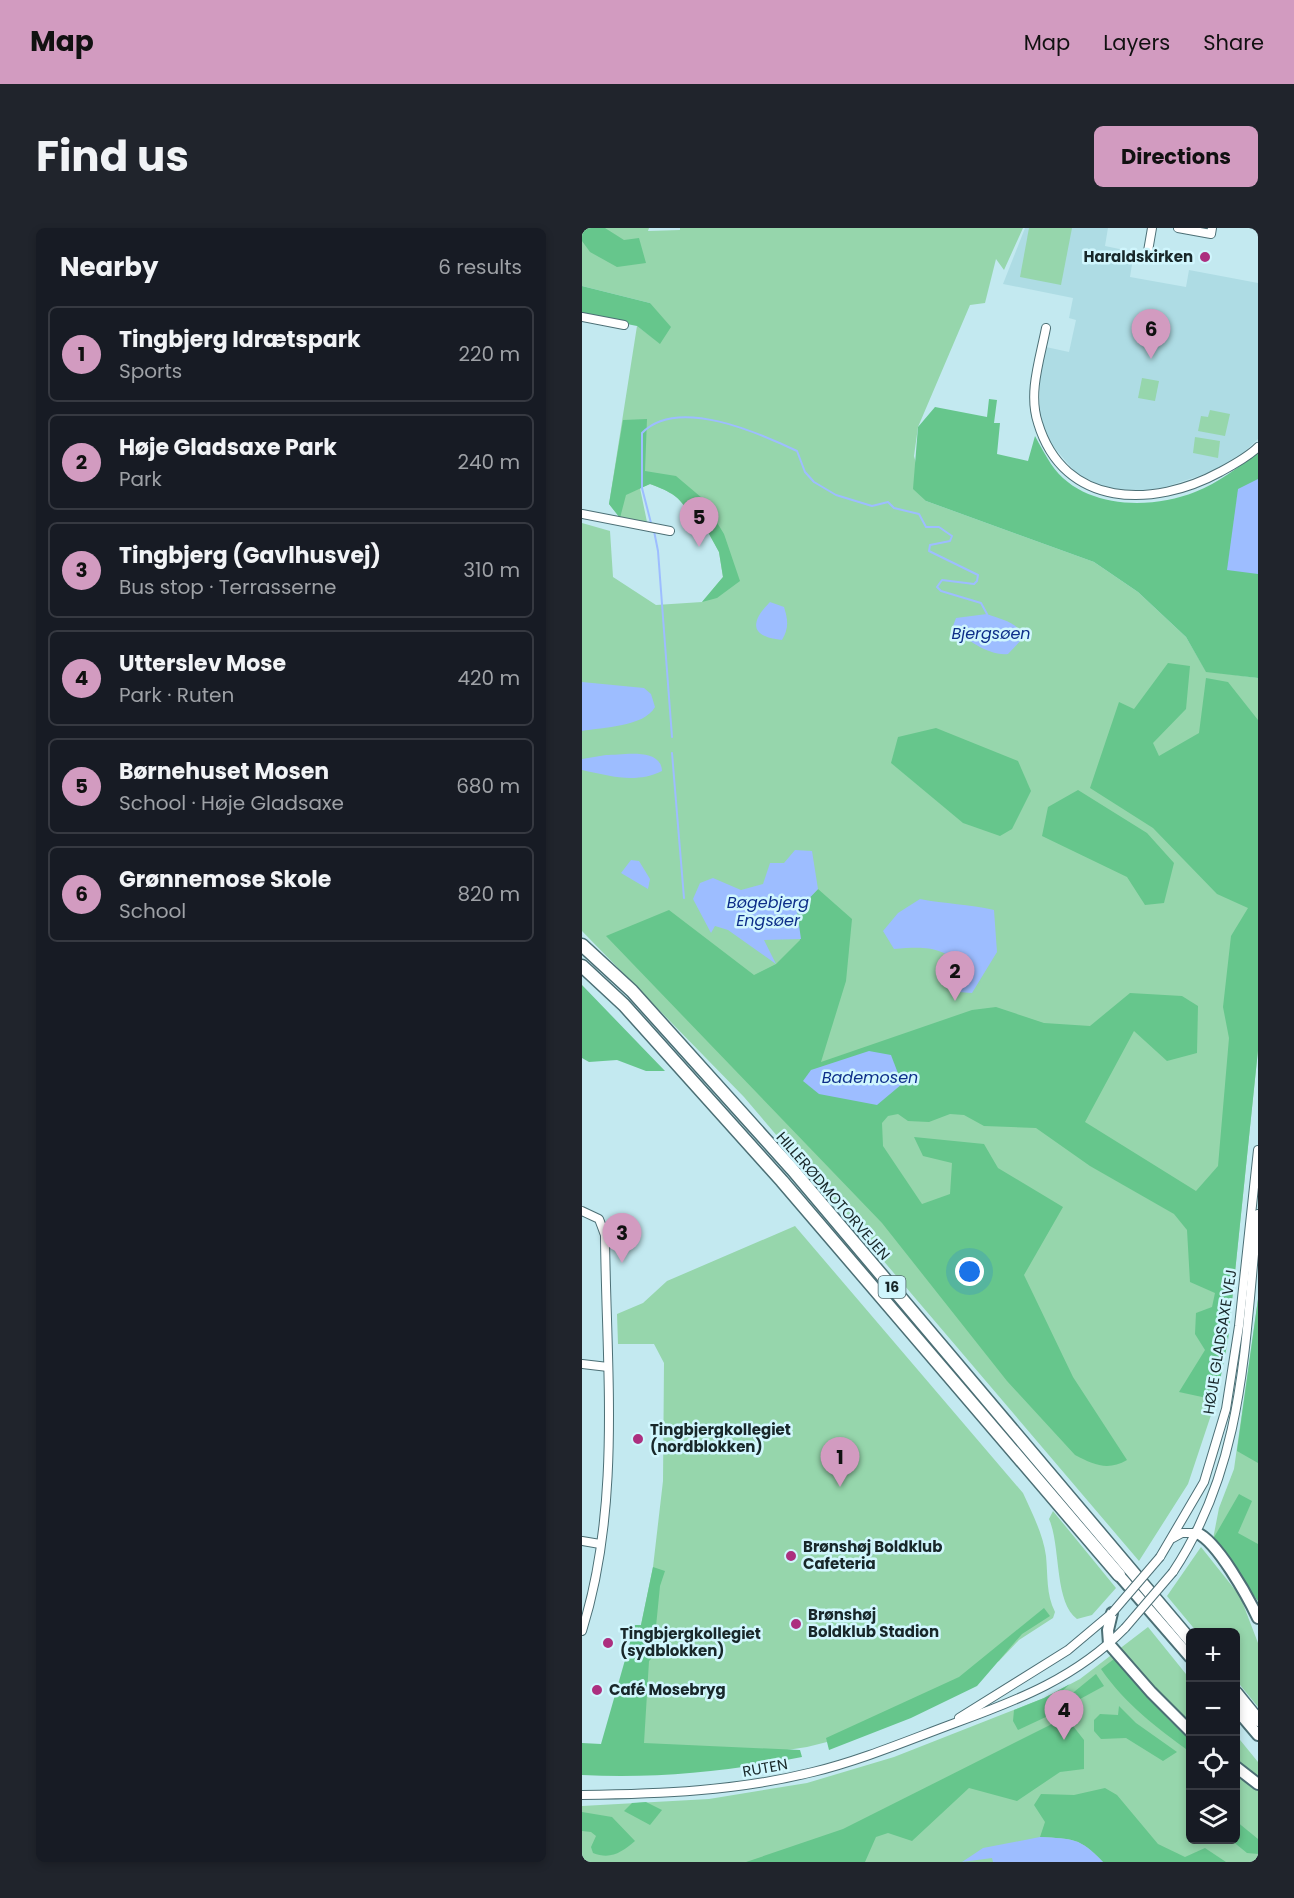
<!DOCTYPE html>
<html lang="en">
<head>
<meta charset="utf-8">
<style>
  :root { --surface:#171b24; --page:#20242c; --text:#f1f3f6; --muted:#9ea1a6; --line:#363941; --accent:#d29bc0 }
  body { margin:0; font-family:Poppins,sans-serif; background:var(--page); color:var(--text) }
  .controls { position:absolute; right:18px; bottom:18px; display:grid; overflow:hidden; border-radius:9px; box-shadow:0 3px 9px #0003 }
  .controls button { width:54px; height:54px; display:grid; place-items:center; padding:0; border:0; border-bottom:2px solid var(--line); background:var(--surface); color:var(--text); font:30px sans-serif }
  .you { position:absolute; left:388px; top:1044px; width:21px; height:21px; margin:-15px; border:4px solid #fff; border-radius:50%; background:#1a73e8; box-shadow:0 0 0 9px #1a73e833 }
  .badge { display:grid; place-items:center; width:39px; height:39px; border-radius:50%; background:var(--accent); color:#111; font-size:20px; font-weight:700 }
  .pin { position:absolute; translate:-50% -50px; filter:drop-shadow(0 2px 3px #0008) }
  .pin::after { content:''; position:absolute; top:32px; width:21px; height:18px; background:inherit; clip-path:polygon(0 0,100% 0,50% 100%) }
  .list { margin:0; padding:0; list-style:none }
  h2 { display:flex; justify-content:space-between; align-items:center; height:78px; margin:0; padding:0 24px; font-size:26px }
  h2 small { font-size:20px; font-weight:400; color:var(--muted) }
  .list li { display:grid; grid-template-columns:39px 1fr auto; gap:18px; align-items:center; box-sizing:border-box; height:96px; margin:0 12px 12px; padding:0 12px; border:2px solid var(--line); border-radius:9px }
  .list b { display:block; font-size:22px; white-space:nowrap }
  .list p { margin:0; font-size:20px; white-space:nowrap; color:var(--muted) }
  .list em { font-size:20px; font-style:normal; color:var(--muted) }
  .icon { flex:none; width:33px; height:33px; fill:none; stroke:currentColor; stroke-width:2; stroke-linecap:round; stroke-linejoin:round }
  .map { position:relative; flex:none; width:676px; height:1634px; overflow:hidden; border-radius:9px }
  header { display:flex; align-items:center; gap:36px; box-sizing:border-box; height:84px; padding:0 30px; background:var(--accent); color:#111 }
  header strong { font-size:28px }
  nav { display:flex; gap:33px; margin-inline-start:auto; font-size:21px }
  .intro { display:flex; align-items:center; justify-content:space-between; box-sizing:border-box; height:144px; padding:0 36px }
  h1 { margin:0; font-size:42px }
  .button { padding:15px 27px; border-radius:9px; background:var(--accent); color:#111; font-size:21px; font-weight:700 }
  main { display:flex; gap:36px; padding:0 36px }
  aside { flex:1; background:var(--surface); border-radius:9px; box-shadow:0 3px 9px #0003 }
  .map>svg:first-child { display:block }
  .built { fill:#aedce4 }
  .green { fill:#96d6ac }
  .forest { fill:#66c68c }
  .water { fill:#9dbdff }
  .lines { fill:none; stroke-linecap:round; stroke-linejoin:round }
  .stream { stroke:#9dbdff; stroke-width:2 }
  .minor-casing { stroke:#4c6f75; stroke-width:10 }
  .major-casing { stroke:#4c6f75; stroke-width:14 }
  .highway-casing { stroke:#4c6f75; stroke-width:15 }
  .minor { stroke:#fff; stroke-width:8 }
  .major { stroke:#fff; stroke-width:10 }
  .highway { stroke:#fff; stroke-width:12 }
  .minor-bridge-casing { stroke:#4c6f75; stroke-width:10; stroke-linecap:butt }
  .minor-bridge { stroke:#fff; stroke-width:8 }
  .poi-dot { fill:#ac2f7f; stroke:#d0f6fd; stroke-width:2 }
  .labels { text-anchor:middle; stroke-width:5; stroke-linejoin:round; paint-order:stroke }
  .shield { fill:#d0f6fd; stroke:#4f6569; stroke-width:1.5 }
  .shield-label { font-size:14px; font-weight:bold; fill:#182729 }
  .poi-label { font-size:15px; font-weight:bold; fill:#182729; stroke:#d0f6fd; text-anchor:start }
  .street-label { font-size:15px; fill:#182729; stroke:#d0f6fd }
  .water-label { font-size:16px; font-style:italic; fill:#0d2e89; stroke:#d0f6fd }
</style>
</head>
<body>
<header>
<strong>Map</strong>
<nav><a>Map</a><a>Layers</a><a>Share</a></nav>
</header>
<div class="intro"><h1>Find us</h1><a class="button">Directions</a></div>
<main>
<aside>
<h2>Nearby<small>6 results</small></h2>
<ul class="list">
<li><span class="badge">1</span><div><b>Tingbjerg Idrætspark</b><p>Sports</p></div><em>220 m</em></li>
<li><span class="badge">2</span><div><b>Høje Gladsaxe Park</b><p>Park</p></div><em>240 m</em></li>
<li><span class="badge">3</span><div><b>Tingbjerg (Gavlhusvej)</b><p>Bus stop · Terrasserne</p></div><em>310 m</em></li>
<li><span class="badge">4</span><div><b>Utterslev Mose</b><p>Park · Ruten</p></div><em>420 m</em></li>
<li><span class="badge">5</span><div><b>Børnehuset Mosen</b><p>School · Høje Gladsaxe</p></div><em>680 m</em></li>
<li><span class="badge">6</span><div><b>Grønnemose Skole</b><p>School</p></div><em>820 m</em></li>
</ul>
</aside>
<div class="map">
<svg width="676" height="1634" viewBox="0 0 676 1634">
  <rect width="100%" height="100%" fill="#c3e9f0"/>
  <!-- built -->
  <polygon class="built" points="443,0 526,0 523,18 552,24 548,49 604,59 607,42 676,55 676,211 662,224 629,244 580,260 554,263 522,260 493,244 466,212 458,186 458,153 464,119 487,124 494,92 487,90 491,70 421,56"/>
  <!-- green -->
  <g class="green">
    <path d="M0,0H67L66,3L98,2V0H441L422,42L414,31L403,75L388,77L336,199L332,228L344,273L512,334L556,364L604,409L624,443L676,450V822L646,1112L634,1172L606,1256L557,1333L162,869L0,703V295L28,303L31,349L74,377L120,374L141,349L137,324L126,304L117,303C100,274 101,268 68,256L58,260L65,294L38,290L27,276L55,98L78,115L68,75L0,58Z"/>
    <polygon points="447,0 490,0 479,57 438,49"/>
    <polygon points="560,150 577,153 573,173 556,170"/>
    <polygon points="628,182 648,186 643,208 616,203 619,188 626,189"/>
    <polygon points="613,209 638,213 636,230 611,225"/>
    <path d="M213,998L441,1265C450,1285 461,1306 464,1328C466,1348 464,1366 473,1384L471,1390L437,1412L417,1433L249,1513L225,1519L185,1525L23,1516L59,1397L71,1339L81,1253L82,1135L72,1116H36L35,1086L61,1075L85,1053Z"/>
    <polygon points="676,1071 676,1373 631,1311 637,1280 652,1241"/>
    <path d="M471,1283L534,1360L510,1387L495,1391C472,1374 479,1318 467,1291Z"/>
    <polygon points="619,1319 658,1368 676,1415 676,1479 654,1452 654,1404 615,1404 585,1368"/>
    <polygon points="566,1399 608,1451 608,1612 654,1612 654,1507 676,1534 676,1634 0,1634 0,1578 127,1571 225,1555 312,1529 462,1470 498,1451"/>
  </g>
  <!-- forest -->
  <g class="forest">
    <polygon points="0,0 23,0 42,12 57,10 64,35 35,39 8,24 0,13"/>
    <polygon points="0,58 68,75 89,99 78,116 55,98 0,87"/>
    <path d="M407,171L415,172L412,195H418L415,226L446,233L453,208C458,217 463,227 469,236C499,281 568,282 613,264C637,255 656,239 676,224V450L624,444L604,409L556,364L512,334L344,273L331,261L336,199L353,179L405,189Z"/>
    <path d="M65,191L63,243L94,248L120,270L142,306L158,353L135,370L120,374L141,349L137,324L126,304L117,303C100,274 101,268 68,256L44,267L38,290L27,276L41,192Z"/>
    <path d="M586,435L608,438L604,481L571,515L577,528L617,505L624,450L646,454L676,492V822L646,1112L634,1172L597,1164L623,1122L613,1106L614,1085L630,1079L633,1065L608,1054L605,1002L592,986L508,938L454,900L402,898L382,887L368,886L347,894L326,893L316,886L306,888L300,895L301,918L340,976L368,966L370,935L341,928L332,909L402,916L416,940L481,979L442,1047L491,1149L545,1232C526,1243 512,1237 493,1227L425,1153L300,995L24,708L87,682L172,747L194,736L218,712L215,683L236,661L270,691L264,753L239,834L390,782L414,779L462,795L508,798L548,765L600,768L616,778L615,825L585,833L552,803L503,894L614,963L636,938L647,810L641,779L649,708L666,680L635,666L571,600L508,560L537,474L552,481Z"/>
    <polygon points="354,500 436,533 449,563 430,601 418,608 381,595 309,535 316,509"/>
    <polygon points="496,562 565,605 592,635 582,675 563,677 545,649 460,608 466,579"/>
    <polygon points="0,757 83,843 64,843 35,832 7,834 0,830"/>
    <polygon points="676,1071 676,1235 655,1223"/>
    <polygon points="657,1266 670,1273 656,1305 676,1316 676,1373 631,1311"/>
    <path d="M71,1339L83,1343L78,1358L71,1429L67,1433L62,1515L218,1522L220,1529C147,1543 75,1551 0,1547V1515L19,1516L53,1397H59Z"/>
    <polygon points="462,1380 468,1388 440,1406 395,1458 329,1490 247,1522 244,1510 377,1449"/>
    <path d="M532,1431L588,1493L608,1510V1524C574,1499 543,1476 519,1441Z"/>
    <polygon points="514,1446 522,1458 476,1483 476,1477"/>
    <polygon points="488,1456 470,1472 466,1488 436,1502 431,1493 432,1482 462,1470"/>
    <polygon points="537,1478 554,1495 595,1524 581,1533 544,1510 519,1511 512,1503 512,1492 518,1486 536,1487"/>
    <polygon points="484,1489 502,1512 502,1541 478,1544 435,1573 387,1560 330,1613 306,1605 294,1609 283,1634 164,1634 261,1601"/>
    <path d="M523,1560L535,1567L576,1616L603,1629L623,1620L644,1634H521C497,1609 491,1611 458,1609L463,1594L452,1577L459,1566L492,1567Z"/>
    <polygon points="64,1574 80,1582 68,1597 42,1583 50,1575"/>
    <path d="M0,1584L30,1589L53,1613C40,1624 29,1632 11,1625L9,1619L14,1608L9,1604L0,1603Z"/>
    <polygon points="654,1593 676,1611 676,1626 665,1625 649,1612 654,1612"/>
  </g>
  <!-- water -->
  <g class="water">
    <polygon points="676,251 676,346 645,342 656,261"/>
    <path d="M188,374L202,379C206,392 207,400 200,412C169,409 167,395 188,374Z"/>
    <path d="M405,386C418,391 436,394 442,409L426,426C407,428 384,412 371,398L374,390Z"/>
    <path d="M0,454L62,460L69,466L73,479C62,499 21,499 0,503Z"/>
    <path d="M24,527C41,527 79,519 80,543C54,556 28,548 0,542V531Z"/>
    <polygon points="213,622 230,623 236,661 215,683 219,711 182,712 194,736 146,702 133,698 129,705 111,671 118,655 131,650 159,662 181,656 188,635 202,635"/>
    <polygon points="49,632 57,633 68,651 66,661 39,645"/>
    <path d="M338,671C363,676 387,676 412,682L415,724L390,765L376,764L369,753L380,739C359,717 341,719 312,721L301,703L316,685Z"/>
    <polygon points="287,823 309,827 320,856 295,877 237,866 221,853 229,842"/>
    <path d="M458,1609C491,1611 497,1609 521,1634H411L410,1630L380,1634L401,1620Z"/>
  </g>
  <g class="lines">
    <!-- stream -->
    <g class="stream">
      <path d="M69,295L60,260V205C95,168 177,205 215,223L223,244L232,254L254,267L290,278L306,274L312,280L337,286L344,299H357L370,308L368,313L348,317L347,323L396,347L395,353L392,356L360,352L355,359L359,363L399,375L405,386"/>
      <polyline points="72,303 76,323 90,509"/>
      <polyline points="90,525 102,670"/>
    </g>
    <defs>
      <g id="minor">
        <polyline points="596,0 629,6 630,0"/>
        <polyline points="565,29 570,0"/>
        <polyline points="0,89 42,97"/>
        <path d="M464,100C458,131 446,165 456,195C482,281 572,280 638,244C651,237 666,229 676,219"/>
        <polyline points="0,286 88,303"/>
        <path d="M0,983L17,991L23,1007C24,1137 40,1276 0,1403"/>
        <polyline points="0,1136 26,1139"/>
        <polyline points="591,1310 600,1305 615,1305"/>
        <polyline points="0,1313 18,1316"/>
        <polyline points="578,1329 622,1254 644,1181 657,1098 676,922"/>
        <path d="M591,1344C664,1234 662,1113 676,986"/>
        <polyline points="377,1490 486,1422 530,1385"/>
        <path d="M0,1567C78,1566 155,1563 231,1544C280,1532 327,1512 373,1495C437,1472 495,1449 543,1400"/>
      </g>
      <g id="major">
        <path d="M615,1305C635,1313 666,1369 676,1390"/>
        <polyline points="537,1347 608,1429"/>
        <polyline points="530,1385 526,1402 527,1416 569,1464 608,1503"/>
        <polyline points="654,1481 676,1507"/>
        <polyline points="654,1539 676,1556"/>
      </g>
      <g id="highway">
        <polyline points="0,717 50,763 210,941 608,1412"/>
        <polyline points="0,738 42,777 200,953 537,1347"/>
        <polyline points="654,1465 676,1492"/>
      </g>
    </defs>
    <!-- minor casing -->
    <use href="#minor" class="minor-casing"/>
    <!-- major casing -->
    <use href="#major" class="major-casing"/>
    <!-- highway casing -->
    <use href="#highway" class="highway-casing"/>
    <!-- minor -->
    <use href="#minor" class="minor"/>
    <!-- major -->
    <use href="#major" class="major"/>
    <!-- highway -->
    <use href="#highway" class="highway"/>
    <defs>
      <g id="minor-bridge">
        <polyline points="530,1385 578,1329"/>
        <polyline points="543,1400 591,1344"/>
      </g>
    </defs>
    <!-- minor-bridge casing -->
    <use href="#minor-bridge" class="minor-bridge-casing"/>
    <!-- minor-bridge -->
    <use href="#minor-bridge" class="minor-bridge"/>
  </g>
  <!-- markers -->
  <g class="poi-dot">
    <circle cx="623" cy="29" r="6"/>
    <circle cx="56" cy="1211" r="6"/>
    <circle cx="209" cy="1328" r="6"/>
    <circle cx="214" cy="1396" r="6"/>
    <circle cx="26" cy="1415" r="6"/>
    <circle cx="15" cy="1462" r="6"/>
  </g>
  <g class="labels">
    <!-- shield labels -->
    <rect class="shield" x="296.5" y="1048" width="27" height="22" rx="4.5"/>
    <g class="shield-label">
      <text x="310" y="1064">16</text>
    </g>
    <!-- poi labels -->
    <g class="poi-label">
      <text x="611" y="34" text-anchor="end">Haraldskirken</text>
      <text x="68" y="1207">Tingbjergkollegiet<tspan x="68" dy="17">(nordblokken)</tspan></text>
      <text x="221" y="1324">Brønshøj Boldklub<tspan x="221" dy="17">Cafeteria</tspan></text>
      <text x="226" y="1392">Brønshøj<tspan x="226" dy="17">Boldklub Stadion</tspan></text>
      <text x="38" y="1411">Tingbjergkollegiet<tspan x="38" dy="17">(sydblokken)</tspan></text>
      <text x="27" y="1467">Café Mosebryg</text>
    </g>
    <!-- street labels -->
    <g class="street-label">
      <text transform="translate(251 968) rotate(49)" y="5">HILLERØDMOTORVEJEN</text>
      <text transform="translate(638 1114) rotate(-81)" y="5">HØJE GLADSAXE VEJ</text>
      <text transform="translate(183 1540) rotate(-10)" y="5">RUTEN</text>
    </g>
    <!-- water labels -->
    <g class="water-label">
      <text x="409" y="411">Bjergsøen</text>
      <text x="186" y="680">Bøgebjerg<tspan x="186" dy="18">Engsøer</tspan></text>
      <text x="288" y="855">Bademosen</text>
    </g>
  </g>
</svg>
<div class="controls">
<button>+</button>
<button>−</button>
<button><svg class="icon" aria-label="locate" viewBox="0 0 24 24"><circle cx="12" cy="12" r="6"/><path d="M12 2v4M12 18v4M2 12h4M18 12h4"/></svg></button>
<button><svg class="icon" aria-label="layers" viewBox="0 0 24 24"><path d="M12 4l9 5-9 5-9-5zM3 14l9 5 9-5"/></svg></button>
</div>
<div class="you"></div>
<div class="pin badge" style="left:258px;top:1259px">1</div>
<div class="pin badge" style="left:373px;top:773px">2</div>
<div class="pin badge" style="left:40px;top:1035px">3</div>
<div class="pin badge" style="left:482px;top:1512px">4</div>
<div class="pin badge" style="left:117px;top:319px">5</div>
<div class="pin badge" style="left:569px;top:131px">6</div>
</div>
</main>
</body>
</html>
